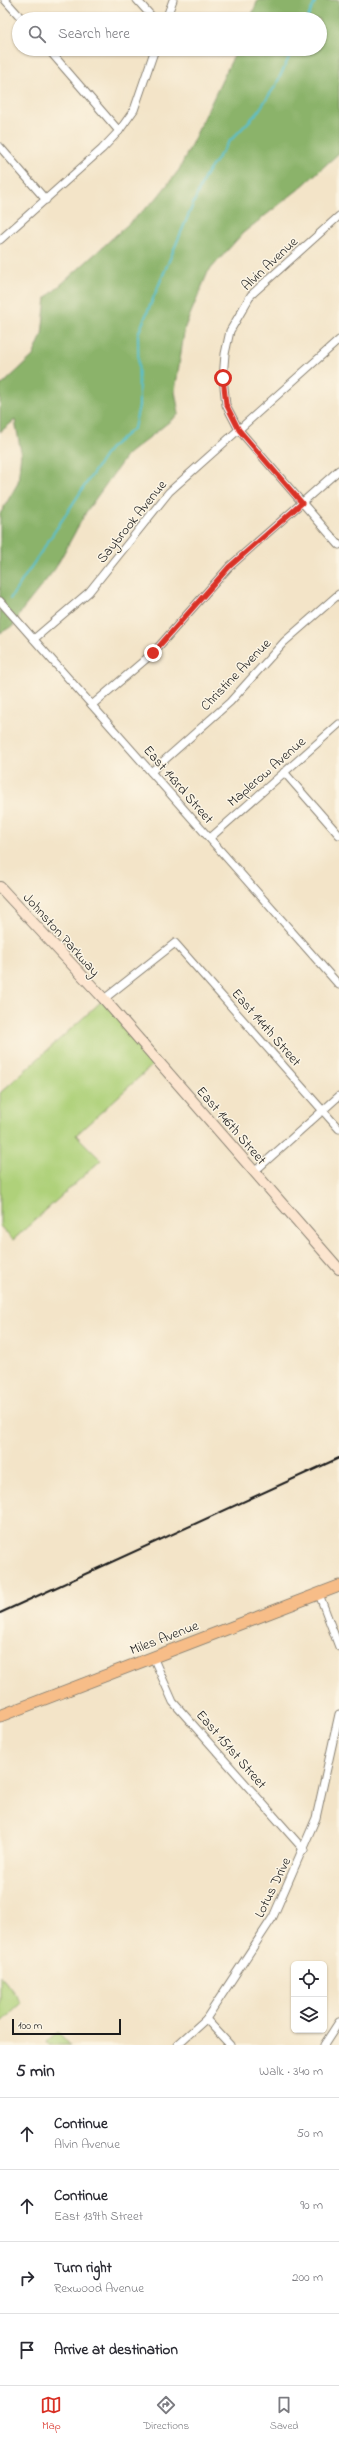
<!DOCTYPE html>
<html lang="en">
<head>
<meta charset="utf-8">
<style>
  :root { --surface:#fff; --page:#f7f7f7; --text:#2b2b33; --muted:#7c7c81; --line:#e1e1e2; --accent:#d93025 }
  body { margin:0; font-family:"Indie Flower",sans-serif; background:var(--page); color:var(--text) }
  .controls { position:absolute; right:12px; bottom:12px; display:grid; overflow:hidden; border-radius:6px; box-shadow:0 1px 3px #0004 }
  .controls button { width:36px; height:36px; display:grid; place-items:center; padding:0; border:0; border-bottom:1px solid var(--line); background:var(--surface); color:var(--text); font:20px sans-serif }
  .scale { position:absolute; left:12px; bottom:10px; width:109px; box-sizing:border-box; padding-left:4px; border:2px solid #1c1c1c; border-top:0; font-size:11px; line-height:14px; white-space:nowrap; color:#1c1c1c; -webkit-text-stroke:3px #fcf5e5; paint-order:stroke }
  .stop { position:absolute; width:12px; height:12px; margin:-9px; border:3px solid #d93025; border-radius:50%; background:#fff }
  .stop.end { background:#d93025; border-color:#fff; box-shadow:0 1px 4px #0008 }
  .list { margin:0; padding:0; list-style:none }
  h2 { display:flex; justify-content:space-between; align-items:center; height:52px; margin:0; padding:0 16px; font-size:17px }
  h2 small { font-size:13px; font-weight:400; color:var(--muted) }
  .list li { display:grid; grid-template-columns:26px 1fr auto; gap:12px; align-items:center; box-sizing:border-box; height:72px; padding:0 16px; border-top:1px solid var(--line) }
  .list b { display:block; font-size:15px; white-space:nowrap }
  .list p { margin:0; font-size:13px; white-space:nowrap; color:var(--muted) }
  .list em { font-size:13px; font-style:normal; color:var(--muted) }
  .icon { flex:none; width:22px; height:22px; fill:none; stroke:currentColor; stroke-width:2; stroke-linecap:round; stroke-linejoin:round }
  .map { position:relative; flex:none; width:339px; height:2045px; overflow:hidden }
  .search { position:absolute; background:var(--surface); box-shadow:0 1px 3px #0004; left:12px; right:12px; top:12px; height:44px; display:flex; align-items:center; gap:10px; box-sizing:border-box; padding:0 14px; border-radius:22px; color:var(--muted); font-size:15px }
  .sheet { height:340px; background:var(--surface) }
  nav { display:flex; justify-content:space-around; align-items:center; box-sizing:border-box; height:56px; border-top:1px solid var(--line); background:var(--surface); font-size:11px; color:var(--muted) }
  nav a { display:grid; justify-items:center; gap:2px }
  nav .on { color:var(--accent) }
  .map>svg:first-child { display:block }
  .green { fill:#afd17a; stroke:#66764b }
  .forest { fill:#8bb36a; stroke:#546843 }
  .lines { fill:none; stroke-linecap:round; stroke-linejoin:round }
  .stream { stroke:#55c0d0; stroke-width:2 }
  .street-casing { stroke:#888072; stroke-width:9 }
  .secondary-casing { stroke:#888072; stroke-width:12 }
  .primary-casing { stroke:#888072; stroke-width:13 }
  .street { stroke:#fff; stroke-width:7 }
  .secondary { stroke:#fce5cf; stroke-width:10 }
  .primary { stroke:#f7bd88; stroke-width:11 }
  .rail { stroke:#1c1c1c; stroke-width:2 }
  .route { stroke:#d93025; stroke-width:5 }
  .labels { text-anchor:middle; stroke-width:3; stroke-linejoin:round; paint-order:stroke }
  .street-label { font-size:14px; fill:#1c1c1c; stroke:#fcf5e5 }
</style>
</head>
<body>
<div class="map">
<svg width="339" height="2045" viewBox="0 0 339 2045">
  <rect width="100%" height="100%" fill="#fcf5e5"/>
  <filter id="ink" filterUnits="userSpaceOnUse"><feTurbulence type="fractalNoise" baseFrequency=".025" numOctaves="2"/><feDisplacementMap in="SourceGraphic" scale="8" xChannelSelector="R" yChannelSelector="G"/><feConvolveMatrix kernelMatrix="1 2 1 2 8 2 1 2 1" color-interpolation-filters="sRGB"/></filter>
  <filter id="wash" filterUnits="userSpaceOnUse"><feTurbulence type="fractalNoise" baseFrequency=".012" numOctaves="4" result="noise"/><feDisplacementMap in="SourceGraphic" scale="16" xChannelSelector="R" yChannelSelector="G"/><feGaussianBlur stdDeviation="0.9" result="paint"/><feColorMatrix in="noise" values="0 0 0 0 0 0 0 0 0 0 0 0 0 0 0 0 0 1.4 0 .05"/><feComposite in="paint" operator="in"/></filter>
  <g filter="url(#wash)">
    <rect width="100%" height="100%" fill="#f3e4c8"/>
    <!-- green -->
    <g class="green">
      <polygon points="104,999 157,1061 76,1135 101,1160 13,1240 0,1226 0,1093"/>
      <polygon points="0,1975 22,2003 0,2023"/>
      <polygon points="58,2032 70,2045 49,2045 47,2042"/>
    </g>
    <!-- forest -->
    <polygon class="forest" points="258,0 339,0 339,153 299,189 243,233 208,272 185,327 175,391 179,414 127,455 86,512 55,569 23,609 13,626 0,633 0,514 18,483 21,452 15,420 0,432 0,384 2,385 33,356 42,335 46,298 156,199 179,170 237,49 320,49 320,19 250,19"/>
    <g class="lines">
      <!-- stream -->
      <g class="stream">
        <polyline points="307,19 316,0"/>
        <polyline points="10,599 109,449 134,428 139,406 138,334 205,176 229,142 257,113 276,85 293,49"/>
      </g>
    </g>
  </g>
  <g filter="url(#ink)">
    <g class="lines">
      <defs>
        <g id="street">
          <polyline points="5,0 22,19"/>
          <polyline points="137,0 154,19"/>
          <polyline points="166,19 173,0"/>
          <polyline points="48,49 119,131"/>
          <polyline points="0,147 46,200"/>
          <polyline points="339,216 251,295 230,331 225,354 223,378 226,405 239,430 339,545"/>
          <polyline points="0,240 102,149 119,131 134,110 155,49"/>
          <polyline points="0,601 339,985"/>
          <polyline points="34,639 89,592 169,492 339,340"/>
          <polyline points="92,705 153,653 229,567 339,470"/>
          <polyline points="151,772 230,702 284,642 339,594"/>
          <polyline points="284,772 339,835"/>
          <polyline points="210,838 339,724"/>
          <polyline points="104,999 175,943 339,1129"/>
          <polyline points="254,1172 339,1096"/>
          <polyline points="319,1594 339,1647"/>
          <polyline points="153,1657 173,1702 304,1850"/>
          <polyline points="206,2019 230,2045"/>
          <polyline points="177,2045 206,2019 273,1917 316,1818 339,1714"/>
          <polyline points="324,2045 339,2022"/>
        </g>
        <polyline id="secondary" points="0,887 104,999 339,1269"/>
        <polyline id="primary" points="0,1716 339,1586"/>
      </defs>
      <!-- street casing -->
      <use href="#street" class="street-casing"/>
      <!-- secondary casing -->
      <use href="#secondary" class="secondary-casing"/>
      <!-- primary casing -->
      <use href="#primary" class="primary-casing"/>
      <!-- street -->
      <use href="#street" class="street"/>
      <!-- secondary -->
      <use href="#secondary" class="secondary"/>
      <!-- primary -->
      <use href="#primary" class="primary"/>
      <!-- rail -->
      <polyline class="rail" points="0,1613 339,1458"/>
    </g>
  </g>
  <g class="lines" filter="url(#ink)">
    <!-- route -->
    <polyline class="route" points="153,653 229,567 302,503 239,430 226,404 223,378"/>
  </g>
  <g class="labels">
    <!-- street labels -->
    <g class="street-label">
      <text transform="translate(269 263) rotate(-43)" y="5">Alvin Avenue</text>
      <text transform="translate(131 521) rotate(-51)" y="5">Saybrook Avenue</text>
      <text transform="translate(235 674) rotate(-46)" y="5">Christine Avenue</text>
      <text transform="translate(266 771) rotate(-41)" y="5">Maplerow Avenue</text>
      <text transform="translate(179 784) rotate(49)" y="5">East 143rd Street</text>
      <text transform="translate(62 934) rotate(48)" y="5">Johnston Parkway</text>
      <text transform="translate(267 1027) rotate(49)" y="5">East 144th Street</text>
      <text transform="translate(232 1125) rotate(49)" y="5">East 146th Street</text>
      <text transform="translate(164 1637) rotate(-21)" y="5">Miles Avenue</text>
      <text transform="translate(232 1749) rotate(49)" y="5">East 151st Street</text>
      <text transform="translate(272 1887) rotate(-64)" y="5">Lotus Drive</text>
    </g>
  </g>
</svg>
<div class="controls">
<button><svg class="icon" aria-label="locate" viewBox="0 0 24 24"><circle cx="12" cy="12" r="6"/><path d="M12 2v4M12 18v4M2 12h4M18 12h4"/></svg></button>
<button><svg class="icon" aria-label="layers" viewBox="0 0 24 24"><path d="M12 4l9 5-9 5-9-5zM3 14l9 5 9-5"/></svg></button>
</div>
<div class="scale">100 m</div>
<div class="stop" style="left:223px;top:378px"></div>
<div class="stop end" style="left:153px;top:653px"></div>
<div class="search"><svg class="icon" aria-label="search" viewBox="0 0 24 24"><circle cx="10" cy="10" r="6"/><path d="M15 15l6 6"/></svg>Search here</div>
</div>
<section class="sheet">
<h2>5 min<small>Walk · 340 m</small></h2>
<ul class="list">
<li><svg class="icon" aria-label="ahead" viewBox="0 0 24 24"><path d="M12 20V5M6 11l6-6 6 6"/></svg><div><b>Continue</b><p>Alvin Avenue</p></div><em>50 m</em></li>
<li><svg class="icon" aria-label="ahead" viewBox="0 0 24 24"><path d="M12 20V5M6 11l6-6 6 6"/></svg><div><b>Continue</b><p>East 139th Street</p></div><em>90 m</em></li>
<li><svg class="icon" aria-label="right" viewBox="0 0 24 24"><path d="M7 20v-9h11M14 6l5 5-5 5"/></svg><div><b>Turn right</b><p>Rexwood Avenue</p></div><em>200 m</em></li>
<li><svg class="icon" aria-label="arrive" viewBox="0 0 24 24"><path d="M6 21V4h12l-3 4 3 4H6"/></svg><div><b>Arrive at destination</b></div></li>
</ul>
</section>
<nav>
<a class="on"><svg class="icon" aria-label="map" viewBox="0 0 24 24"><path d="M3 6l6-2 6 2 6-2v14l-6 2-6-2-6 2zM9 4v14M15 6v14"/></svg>Map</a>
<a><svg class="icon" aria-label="directions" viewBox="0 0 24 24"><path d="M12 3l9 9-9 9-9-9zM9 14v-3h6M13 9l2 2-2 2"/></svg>Directions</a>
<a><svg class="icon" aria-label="saved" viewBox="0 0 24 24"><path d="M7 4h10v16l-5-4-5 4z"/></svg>Saved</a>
</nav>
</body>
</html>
